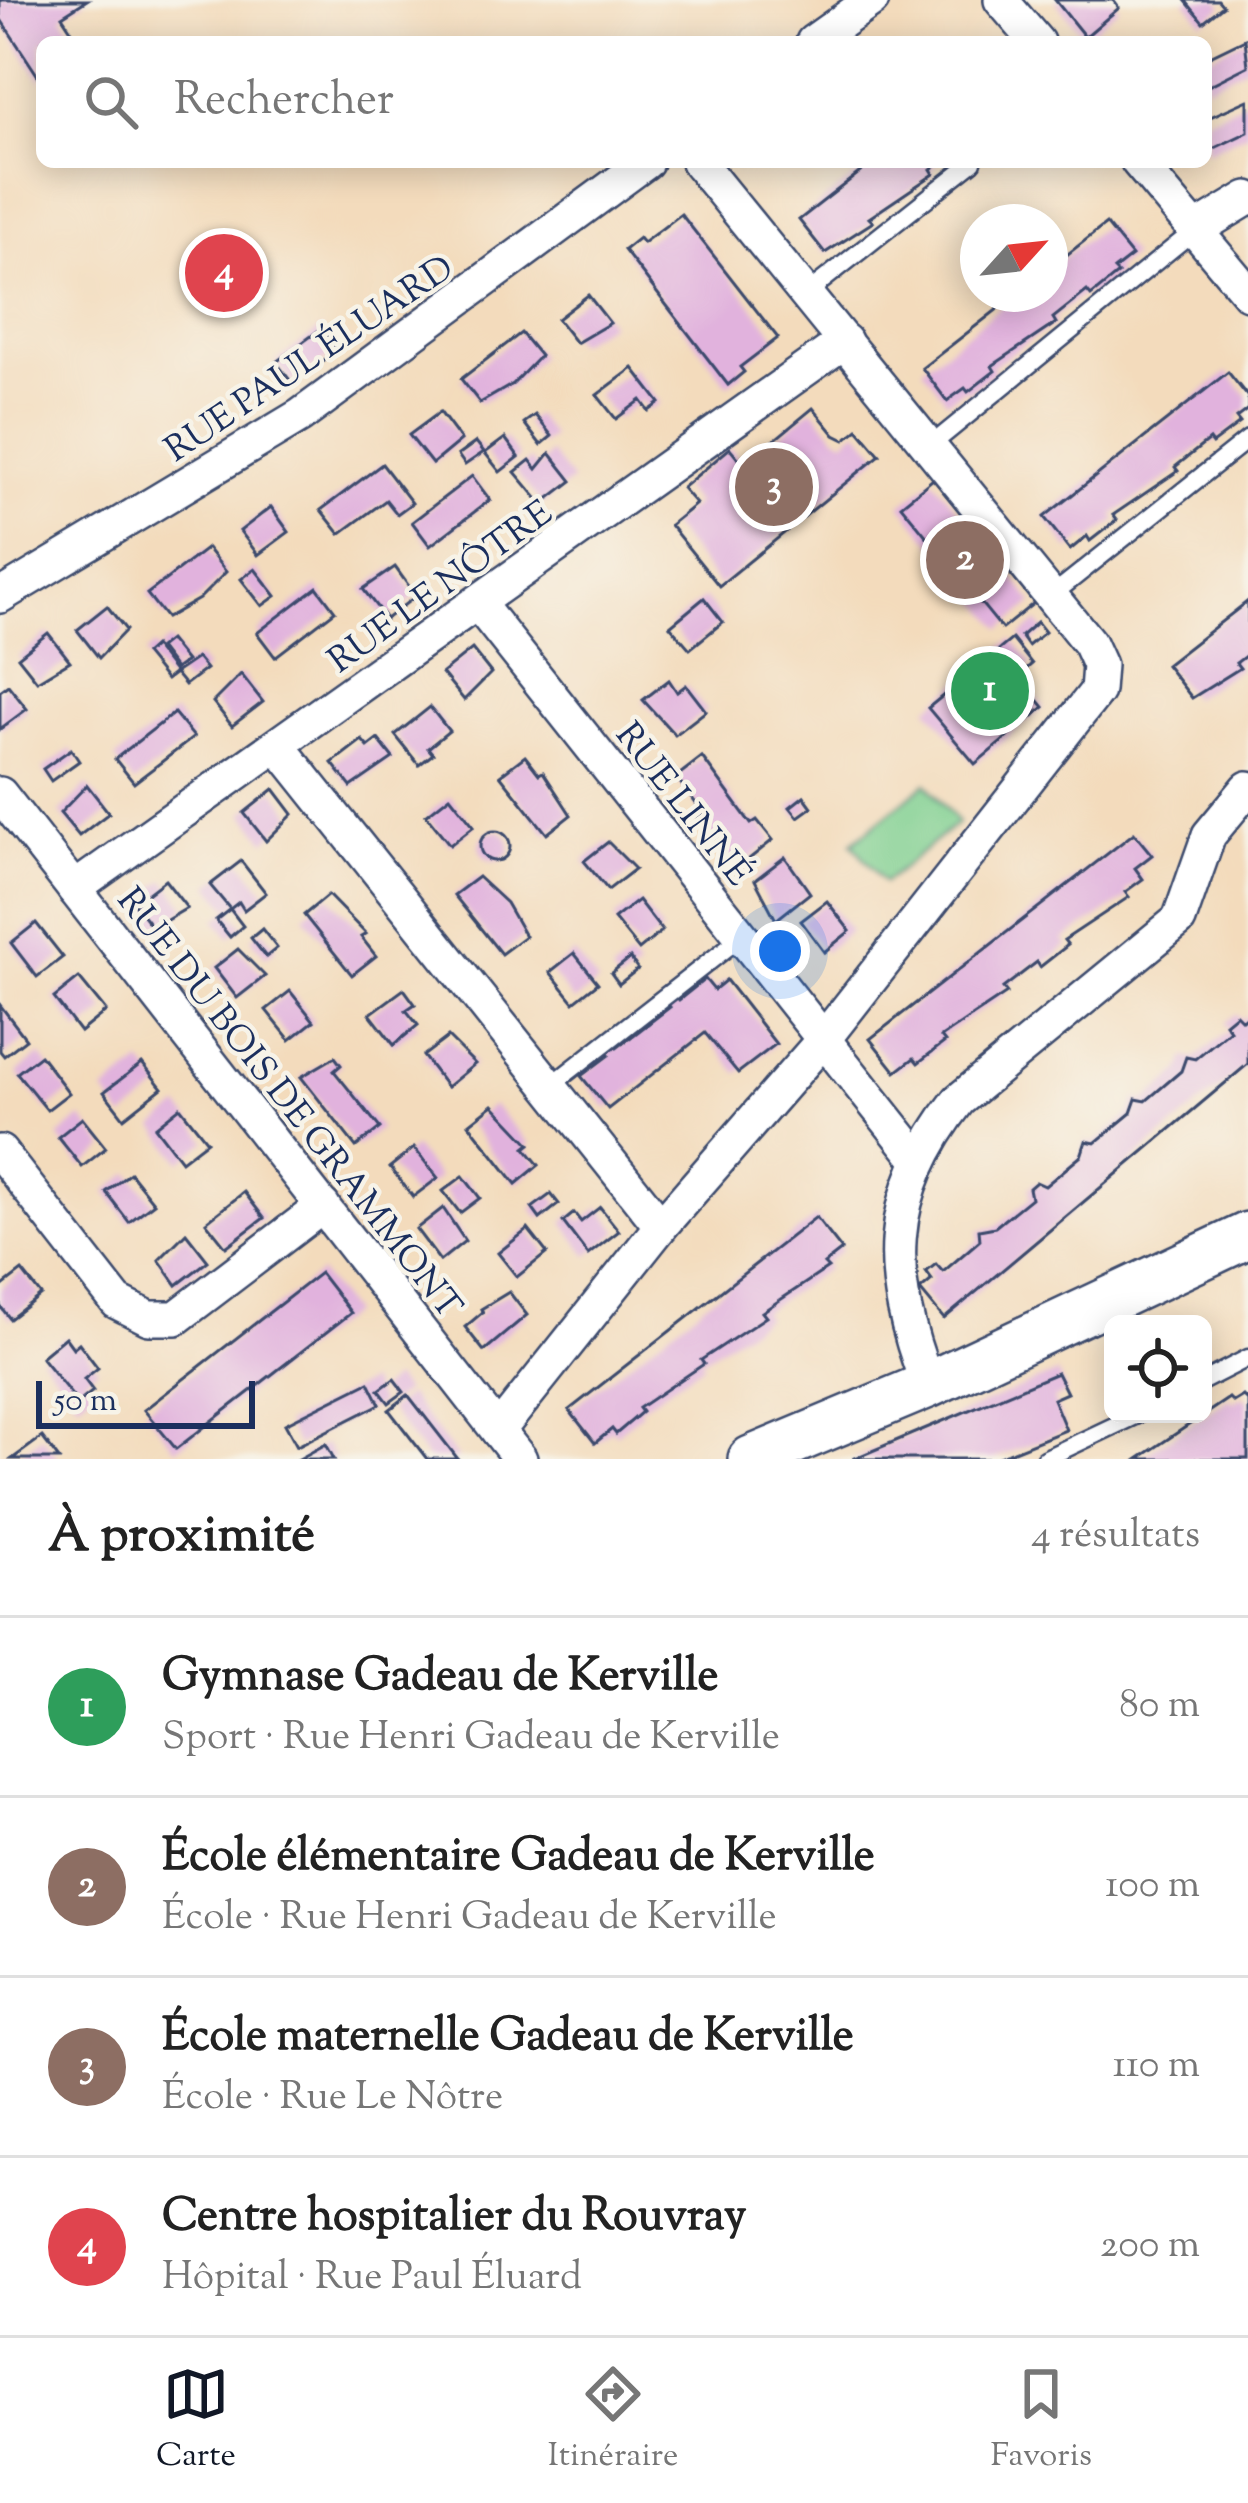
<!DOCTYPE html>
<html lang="fr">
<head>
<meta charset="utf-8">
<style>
  :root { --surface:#fff; --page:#f2f2f2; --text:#222; --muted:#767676; --line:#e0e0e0; --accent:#111827 }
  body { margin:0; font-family:"Sorts Mill Goudy",serif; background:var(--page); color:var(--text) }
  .controls { position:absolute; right:36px; bottom:36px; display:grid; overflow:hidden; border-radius:18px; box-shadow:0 6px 30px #0003 }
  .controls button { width:108px; height:108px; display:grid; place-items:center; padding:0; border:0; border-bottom:3px solid var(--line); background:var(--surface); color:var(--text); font:60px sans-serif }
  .compass { position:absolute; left:960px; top:204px; width:108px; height:108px; border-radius:50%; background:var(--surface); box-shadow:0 6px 30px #0003; rotate:63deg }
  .scale { position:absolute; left:36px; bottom:30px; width:219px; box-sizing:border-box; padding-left:12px; border:6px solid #1b2f5e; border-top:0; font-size:33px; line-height:42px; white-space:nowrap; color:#1b2f5e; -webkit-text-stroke:9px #f7f3e8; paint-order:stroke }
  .you { position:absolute; left:780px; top:951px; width:42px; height:42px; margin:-30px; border:9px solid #fff; border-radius:50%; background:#1a73e8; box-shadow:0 0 0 18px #1a73e833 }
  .badge { display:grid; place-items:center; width:78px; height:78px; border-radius:50%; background:var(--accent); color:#fff; font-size:39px; font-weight:700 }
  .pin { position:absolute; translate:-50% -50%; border:6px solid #fff; box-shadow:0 3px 12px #0006 }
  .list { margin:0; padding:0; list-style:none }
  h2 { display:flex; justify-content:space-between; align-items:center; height:156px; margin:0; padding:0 48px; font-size:51px }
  h2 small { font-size:39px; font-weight:400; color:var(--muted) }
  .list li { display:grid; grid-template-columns:78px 1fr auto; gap:36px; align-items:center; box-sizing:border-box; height:180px; padding:0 48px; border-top:3px solid var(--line) }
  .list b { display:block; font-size:45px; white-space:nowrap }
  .list p { margin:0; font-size:39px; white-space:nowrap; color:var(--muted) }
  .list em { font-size:39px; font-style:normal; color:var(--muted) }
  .icon { flex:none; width:66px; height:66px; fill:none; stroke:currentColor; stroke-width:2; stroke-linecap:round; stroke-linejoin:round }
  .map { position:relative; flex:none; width:1248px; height:1459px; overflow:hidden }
  .search { position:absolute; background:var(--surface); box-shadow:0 6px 30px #0003; left:36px; right:36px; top:36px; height:132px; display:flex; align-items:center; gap:30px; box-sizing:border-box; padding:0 42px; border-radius:18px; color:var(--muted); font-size:45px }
  .sheet { height:876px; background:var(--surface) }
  nav { display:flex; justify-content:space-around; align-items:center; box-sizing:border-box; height:168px; border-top:3px solid var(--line); background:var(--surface); font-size:33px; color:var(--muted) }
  nav a { display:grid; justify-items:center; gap:6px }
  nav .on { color:var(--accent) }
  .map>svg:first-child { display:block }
  .green { fill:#7ecf8f; stroke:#4c7f76; stroke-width:3 }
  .building { fill:#e1b2dd }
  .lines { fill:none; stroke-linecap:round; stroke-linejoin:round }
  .lane-casing { stroke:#3b496c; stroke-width:21 }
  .street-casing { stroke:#3b496c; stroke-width:38 }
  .secondary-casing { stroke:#3b496c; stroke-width:50 }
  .lane { stroke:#fff; stroke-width:16 }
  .street { stroke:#fff; stroke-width:33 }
  .secondary { stroke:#fff; stroke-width:45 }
  .labels { text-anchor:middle; stroke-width:9; stroke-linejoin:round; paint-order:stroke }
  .street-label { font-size:36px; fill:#1b2f5e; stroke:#f7f3e8 }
</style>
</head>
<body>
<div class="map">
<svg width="1248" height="1459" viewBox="0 0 1248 1459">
  <rect width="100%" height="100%" fill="#f7f3e8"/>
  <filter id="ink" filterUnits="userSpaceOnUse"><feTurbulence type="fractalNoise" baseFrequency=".00833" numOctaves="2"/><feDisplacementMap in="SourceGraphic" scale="24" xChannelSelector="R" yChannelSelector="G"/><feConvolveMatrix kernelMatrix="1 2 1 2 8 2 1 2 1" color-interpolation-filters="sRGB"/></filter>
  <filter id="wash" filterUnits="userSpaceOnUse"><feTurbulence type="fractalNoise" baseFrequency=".004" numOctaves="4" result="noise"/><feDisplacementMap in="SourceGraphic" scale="48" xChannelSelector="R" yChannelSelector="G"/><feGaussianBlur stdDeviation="2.7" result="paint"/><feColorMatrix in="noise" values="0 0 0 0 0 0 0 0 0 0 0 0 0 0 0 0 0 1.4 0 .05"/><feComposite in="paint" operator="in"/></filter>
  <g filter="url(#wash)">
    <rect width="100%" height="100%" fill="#f3dbbc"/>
    <!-- green -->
    <polygon class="green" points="926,783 958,823 884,883 852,843"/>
    <g id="blocks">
      <!-- building -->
      <g class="building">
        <polygon points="0,0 87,0 62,16 77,39 85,34 90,42 42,42 42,82 0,18"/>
        <polygon points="1055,0 1113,0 1119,8 1085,37"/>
        <polygon points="1185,0 1218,0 1223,6 1203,22"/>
        <polygon points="1245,39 1248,66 1206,87 1206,58"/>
        <polygon points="1248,100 1248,132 1206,152 1206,119"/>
        <polygon points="873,162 940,162 931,169 934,174 869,218 873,222 825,253 799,220"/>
        <polygon points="681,214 778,338 740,367 744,372 728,385 624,250 639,238 643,243"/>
        <polygon points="1106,224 1132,256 1114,270 1118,274 1091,296 1087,291 1053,318 1056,323 992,366 995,371 968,392 965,388 947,401 922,368 1017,294 1050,294 1050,268"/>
        <polygon points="588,295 610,323 576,343 557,319"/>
        <polygon points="322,328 338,350 292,383 276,362"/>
        <polygon points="521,333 540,356 513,384 480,403 461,379"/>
        <polygon points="633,368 660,403 649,411 641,400 616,419 597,395"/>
        <polygon points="1228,372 1248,397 1248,409 1236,418 1240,423 1212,444 1209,440 1175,467 1178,471 1113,515 1117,520 1090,541 1087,536 1070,550 1044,517"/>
        <polygon points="813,408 835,435 845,440 858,429 880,455 719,586 670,525 696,504 682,488 730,448 744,465"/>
        <polygon points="440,412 461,440 432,464 409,435"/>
        <polygon points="535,415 552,436 541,445 524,423"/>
        <polygon points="505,438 519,457 500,472 485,453"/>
        <polygon points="476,442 484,452 465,465 458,455"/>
        <polygon points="550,453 572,481 542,504 515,472 530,460 537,469"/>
        <polygon points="382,464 412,503 397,514 386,500 340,534 321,510"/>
        <polygon points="472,476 490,500 430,546 412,522"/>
        <polygon points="933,479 1034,603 1002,629 901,505"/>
        <polygon points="271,507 289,532 258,555 240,531"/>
        <polygon points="207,548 226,572 199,599 166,618 147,594"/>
        <polygon points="395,567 416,596 386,619 363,589"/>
        <polygon points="255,569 276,596 262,606 241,579"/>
        <polygon points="317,587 335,611 275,657 257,633"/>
        <polygon points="704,598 723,622 690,649 670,626"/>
        <polygon points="1248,601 1248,654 1236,663 1240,668 1192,698 1166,665"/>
        <polygon points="107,606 126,630 99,658 77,630"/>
        <polygon points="1037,622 1045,632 1028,646 1021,636"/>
        <polygon points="48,633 70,661 37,681 18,657"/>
        <polygon points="1012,639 1032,664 1018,676 1044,707 975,764 928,708"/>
        <polygon points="169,640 186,661 175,669 159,648"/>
        <polygon points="154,646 175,673 197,658 206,669 185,685 175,673 166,680 145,654"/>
        <polygon points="472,649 491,673 464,700 442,673"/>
        <polygon points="241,674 263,702 232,726 213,702"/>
        <polygon points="669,680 677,692 686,685 706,711 675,735 643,700"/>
        <polygon points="8,685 27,709 0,729 0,691"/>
        <polygon points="430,707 449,731 428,748 433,754 419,765 395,735"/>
        <polygon points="174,713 194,737 134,783 115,759"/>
        <polygon points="378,739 393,758 351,787 332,763 362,740 368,747"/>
        <polygon points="71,749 79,761 51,781 43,769"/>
        <polygon points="525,756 539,774 543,772 571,815 547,834 500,775"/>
        <polygon points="702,757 751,824 757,820 773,840 734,871 718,850 723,846 720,839 713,839 697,819 704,814 676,777"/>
        <polygon points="87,785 109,813 79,836 60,813"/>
        <polygon points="274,789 293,814 266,841 244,813"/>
        <polygon points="450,796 474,826 450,845 426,815"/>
        <polygon points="804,796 812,807 798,817 790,807"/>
        <circle cx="495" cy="846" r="15"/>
        <polygon points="1134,833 1152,855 1135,868 1143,879 1125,892 1129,897 1064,940 1068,945 1040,967 1037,962 1003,988 1007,993 941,1037 945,1042 918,1063 914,1058 896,1072 870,1039"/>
        <polygon points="608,842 635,869 608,890 584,861"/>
        <polygon points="785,857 810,893 776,920 755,880"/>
        <polygon points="241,861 266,893 244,910 239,902 230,909 210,885"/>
        <polygon points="478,877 506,903 525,936 501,954 454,895"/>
        <polygon points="165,880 187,908 153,928 134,904"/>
        <polygon points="328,895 366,934 361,937 376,956 352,975 304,915"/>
        <polygon points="638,900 662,931 639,950 614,919"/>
        <polygon points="827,901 850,931 824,952 801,921"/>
        <polygon points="230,909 243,926 230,937 216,920"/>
        <polygon points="36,923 63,957 37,977 11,943"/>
        <polygon points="262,929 277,948 266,957 251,938"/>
        <polygon points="238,949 265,976 237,998 214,968"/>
        <polygon points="574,953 598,983 574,1002 550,972"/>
        <polygon points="630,958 638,969 619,984 611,973"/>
        <polygon points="79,978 106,1011 80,1032 54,998"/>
        <polygon points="705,979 714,990 726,980 776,1044 738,1073 705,1033 608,1109 581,1076 609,1055 605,1050 614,1044 617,1048 670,1007 666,1002 675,995 679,1000"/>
        <polygon points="404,989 415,1004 406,1010 418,1025 394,1045 370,1014"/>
        <polygon points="290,991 314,1021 290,1040 266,1010"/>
        <polygon points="0,1005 26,1039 4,1056 0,1051"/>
        <polygon points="1236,1014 1242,1020 1248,1015 1248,1064 944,1319 920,1290 932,1280 926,1272 936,1264 943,1272 980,1240 979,1230 995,1227 1031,1198 1029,1188 1036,1182 1045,1186 1081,1156 1086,1141 1095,1143 1131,1113 1136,1099 1146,1101 1181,1071 1186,1057 1195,1059 1230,1030 1225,1023"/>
        <polygon points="448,1037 475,1064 447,1087 423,1056"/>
        <polygon points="40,1055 69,1093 47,1110 17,1073"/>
        <polygon points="335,1057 341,1065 334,1071 380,1128 356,1147 301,1077"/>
        <polygon points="142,1063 162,1088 124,1118 104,1092"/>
        <polygon points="493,1105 530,1144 525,1148 539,1165 516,1184 469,1124"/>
        <polygon points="180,1107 207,1141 181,1161 155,1127"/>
        <polygon points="82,1118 106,1148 82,1167 58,1137"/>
        <polygon points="414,1148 438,1178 413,1197 390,1167"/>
        <polygon points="130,1173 154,1203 129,1222 106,1192"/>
        <polygon points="463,1176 480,1198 460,1213 443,1191"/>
        <polygon points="244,1192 264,1218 226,1247 206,1222"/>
        <polygon points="551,1194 559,1204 540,1219 532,1208"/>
        <polygon points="600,1207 619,1231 588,1255 563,1222 574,1213 581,1222"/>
        <polygon points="443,1208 465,1241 440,1261 416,1229"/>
        <polygon points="816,1217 842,1250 824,1264 828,1268 762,1312 766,1317 701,1360 704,1364 639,1408 642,1412 616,1434 612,1429 595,1443 569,1410"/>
        <polygon points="528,1229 547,1253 517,1277 498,1253"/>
        <polygon points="186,1233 208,1261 177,1285 159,1260"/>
        <polygon points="22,1271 41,1295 10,1319 0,1306 0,1288"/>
        <polygon points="320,1273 351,1313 176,1449 144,1410"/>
        <polygon points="509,1292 527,1315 484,1351 465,1327 483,1312 481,1309"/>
        <polygon points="65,1337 73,1348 79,1343 98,1368 84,1379 93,1391 78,1403 41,1357"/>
        <polygon points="1057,1373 1067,1393 1053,1399 1066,1430 994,1459 853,1459"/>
        <polygon points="394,1379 404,1392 389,1403 379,1390"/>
        <polygon points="369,1382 380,1404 297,1446 285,1424"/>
        <polygon points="408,1395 458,1459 427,1459 389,1410"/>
        <polygon points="1243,1396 1248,1401 1248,1459 1138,1459 1229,1398 1233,1402"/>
        <polygon points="42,1437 59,1459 12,1459"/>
        <polygon points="326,1444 334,1459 299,1459"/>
      </g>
    </g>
  </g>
  <g filter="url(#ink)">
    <use href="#blocks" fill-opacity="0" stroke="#3b496c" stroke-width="3"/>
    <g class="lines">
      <defs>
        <g id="lane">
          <polyline points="807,293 973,162"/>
          <polyline points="930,446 1195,230"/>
          <polyline points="1051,596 1248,439"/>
          <polyline points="549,1087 741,937"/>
          <polyline points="1203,1381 1248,1358"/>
          <polyline points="1044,1459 1139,1414"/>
        </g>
        <g id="street">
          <polyline points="1001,0 1037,42"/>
          <polyline points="813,42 872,0"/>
          <polyline points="1138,162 1248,293"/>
          <polyline points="1195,230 1248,198"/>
          <polyline points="0,596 300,416 646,162"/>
          <polyline points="479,605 920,1161"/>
          <polyline points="279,747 661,1226"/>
          <polyline points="0,794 520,1459"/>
          <polyline points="74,889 845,341"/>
          <polyline points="0,1152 117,1302 149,1318 176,1318 323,1206"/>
          <path d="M928,1385C886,1276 883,1196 959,1100L1179,920L1209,835L1248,788"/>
          <polyline points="498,1431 661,1226 823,1040 1097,691 1099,665 1089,643 698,162"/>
        </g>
        <polyline id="secondary" points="751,1459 928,1385 1248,1235"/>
      </defs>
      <!-- lane casing -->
      <use href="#lane" class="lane-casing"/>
      <!-- street casing -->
      <use href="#street" class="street-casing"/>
      <!-- secondary casing -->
      <use href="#secondary" class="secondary-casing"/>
      <!-- lane -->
      <use href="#lane" class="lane"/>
      <!-- street -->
      <use href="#street" class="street"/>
      <!-- secondary -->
      <use href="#secondary" class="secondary"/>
    </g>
  </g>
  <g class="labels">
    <!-- street labels -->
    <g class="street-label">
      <text transform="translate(308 357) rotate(-34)" y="13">RUE PAUL ÉLUARD</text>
      <text transform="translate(439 585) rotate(-36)" y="13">RUE LE NÔTRE</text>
      <text transform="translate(685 803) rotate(52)" y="13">RUE LINNÉ</text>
      <text transform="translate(291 1102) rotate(52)" y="13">RUE DU BOIS DE GRAMMONT</text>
    </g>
  </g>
</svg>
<div class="controls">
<button><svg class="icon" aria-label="locate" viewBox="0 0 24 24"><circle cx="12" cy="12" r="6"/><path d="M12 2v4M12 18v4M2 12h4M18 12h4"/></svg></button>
</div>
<svg class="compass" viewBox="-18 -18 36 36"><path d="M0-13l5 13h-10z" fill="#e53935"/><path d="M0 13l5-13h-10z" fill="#767676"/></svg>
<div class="scale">50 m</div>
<div class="you"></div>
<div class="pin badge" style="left:990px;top:691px;background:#2e9e5b">1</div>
<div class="pin badge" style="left:965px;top:560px;background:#8d6e63">2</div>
<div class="pin badge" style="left:774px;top:487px;background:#8d6e63">3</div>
<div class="pin badge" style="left:224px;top:273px;background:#e0444e">4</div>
<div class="search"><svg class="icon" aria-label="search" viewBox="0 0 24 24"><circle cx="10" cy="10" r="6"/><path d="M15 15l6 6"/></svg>Rechercher</div>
</div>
<section class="sheet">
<h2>À proximité<small>4 résultats</small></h2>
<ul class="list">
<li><span class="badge" style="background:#2e9e5b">1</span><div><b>Gymnase Gadeau de Kerville</b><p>Sport · Rue Henri Gadeau de Kerville</p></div><em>80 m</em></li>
<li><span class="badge" style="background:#8d6e63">2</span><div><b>École élémentaire Gadeau de Kerville</b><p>École · Rue Henri Gadeau de Kerville</p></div><em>100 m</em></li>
<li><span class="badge" style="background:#8d6e63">3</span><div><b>École maternelle Gadeau de Kerville</b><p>École · Rue Le Nôtre</p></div><em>110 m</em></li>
<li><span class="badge" style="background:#e0444e">4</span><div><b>Centre hospitalier du Rouvray</b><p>Hôpital · Rue Paul Éluard</p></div><em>200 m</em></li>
</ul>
</section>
<nav>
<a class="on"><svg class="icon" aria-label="map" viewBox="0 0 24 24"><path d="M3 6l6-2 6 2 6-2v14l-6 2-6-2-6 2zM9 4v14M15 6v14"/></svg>Carte</a>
<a><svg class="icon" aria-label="directions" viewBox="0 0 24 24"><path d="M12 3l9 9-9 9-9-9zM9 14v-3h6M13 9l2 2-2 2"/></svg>Itinéraire</a>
<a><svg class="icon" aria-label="saved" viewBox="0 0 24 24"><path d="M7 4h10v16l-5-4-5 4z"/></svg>Favoris</a>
</nav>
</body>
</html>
